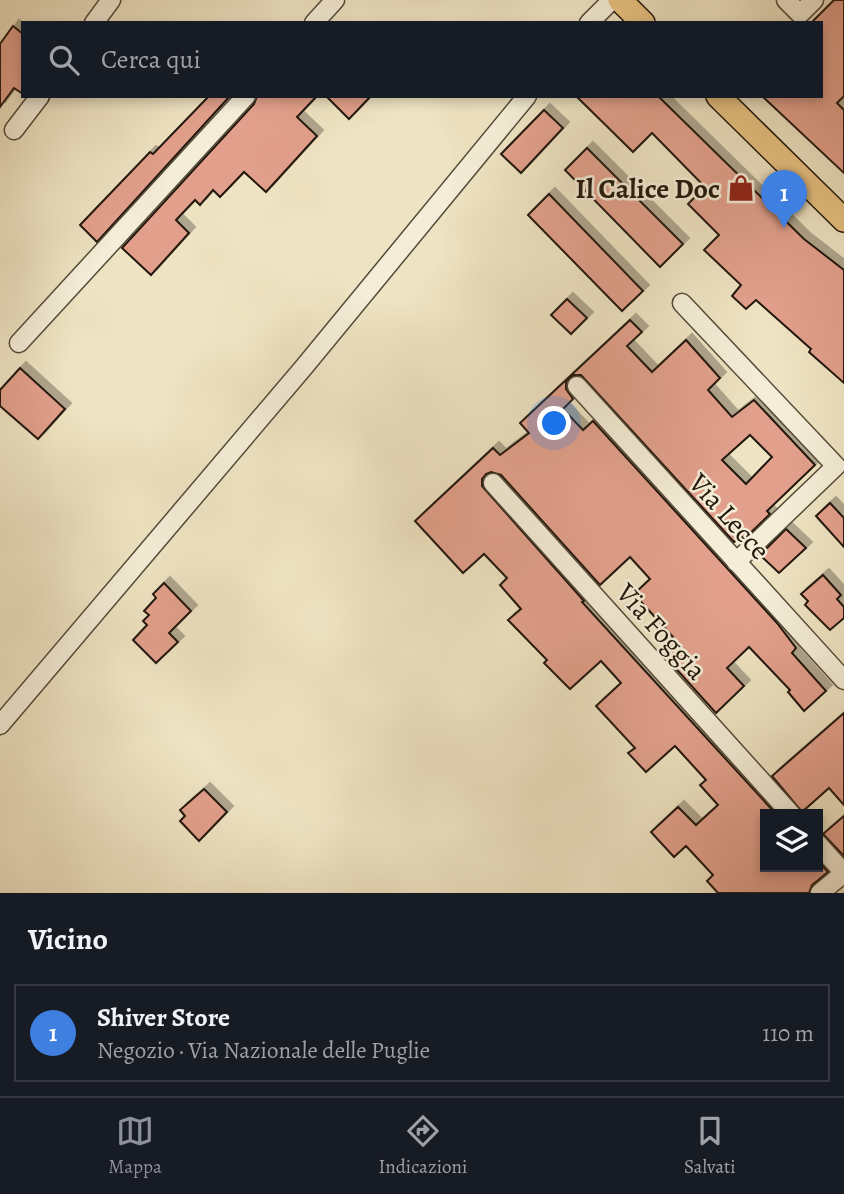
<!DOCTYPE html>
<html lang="it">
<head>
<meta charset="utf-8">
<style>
  :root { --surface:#171b24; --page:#242831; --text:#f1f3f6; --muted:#9ea1a6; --line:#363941; --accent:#8c9099 }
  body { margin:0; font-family:Alegreya,serif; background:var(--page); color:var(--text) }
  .controls { position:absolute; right:21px; bottom:21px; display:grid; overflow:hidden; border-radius:0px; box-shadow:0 4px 10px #0003 }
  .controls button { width:63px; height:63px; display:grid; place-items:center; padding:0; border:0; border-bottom:2px solid var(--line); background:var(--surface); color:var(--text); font:35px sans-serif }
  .you { position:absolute; left:555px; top:424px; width:24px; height:24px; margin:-18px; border:5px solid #fff; border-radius:50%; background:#1a73e8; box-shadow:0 0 0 10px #1a73e833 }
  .badge { display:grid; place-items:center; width:46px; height:46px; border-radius:50%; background:var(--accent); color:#fff; font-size:23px; font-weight:700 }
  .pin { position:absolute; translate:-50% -58px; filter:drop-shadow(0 2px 4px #0008) }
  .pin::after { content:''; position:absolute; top:37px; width:24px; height:21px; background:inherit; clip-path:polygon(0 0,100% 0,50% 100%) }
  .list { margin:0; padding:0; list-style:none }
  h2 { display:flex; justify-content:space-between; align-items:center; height:91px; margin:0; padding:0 28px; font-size:30px }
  h2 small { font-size:23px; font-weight:400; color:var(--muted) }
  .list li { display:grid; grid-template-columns:46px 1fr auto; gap:21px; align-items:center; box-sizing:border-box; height:98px; margin:0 14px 14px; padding:0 14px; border:2px solid var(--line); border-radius:0px }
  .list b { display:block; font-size:26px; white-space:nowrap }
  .list p { margin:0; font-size:23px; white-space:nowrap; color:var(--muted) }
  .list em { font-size:23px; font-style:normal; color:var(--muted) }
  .icon { flex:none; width:38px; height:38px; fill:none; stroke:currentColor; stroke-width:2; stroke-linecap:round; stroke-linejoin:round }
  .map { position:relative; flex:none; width:844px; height:893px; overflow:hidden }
  .search { position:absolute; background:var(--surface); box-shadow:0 4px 10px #0003; left:21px; right:21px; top:21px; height:77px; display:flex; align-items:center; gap:18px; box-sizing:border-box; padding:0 24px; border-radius:0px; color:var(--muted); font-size:26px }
  .sheet { height:203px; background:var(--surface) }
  nav { display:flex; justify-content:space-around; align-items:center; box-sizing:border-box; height:98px; border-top:2px solid var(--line); background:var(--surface); font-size:19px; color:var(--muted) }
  nav a { display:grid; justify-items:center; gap:4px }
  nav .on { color:var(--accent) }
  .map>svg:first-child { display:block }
  .building { fill:#e2a08c; stroke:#22170b; stroke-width:2; fill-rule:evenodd; filter:url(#shadow) }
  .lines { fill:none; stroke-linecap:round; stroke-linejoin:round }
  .minor-casing { stroke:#554a39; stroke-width:21 }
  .major-casing { stroke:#22170b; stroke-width:26 }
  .minor { stroke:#f4edd7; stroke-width:18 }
  .major { stroke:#e7c281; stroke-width:23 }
  .labels { text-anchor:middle; stroke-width:5; stroke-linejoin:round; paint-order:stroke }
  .poi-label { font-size:28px; font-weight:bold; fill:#22170b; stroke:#f4edd7; text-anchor:end }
  .street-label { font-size:28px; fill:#22170b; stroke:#f4edd7 }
</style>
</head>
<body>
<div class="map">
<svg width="844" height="893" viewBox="0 0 844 893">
  <defs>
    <filter id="shadow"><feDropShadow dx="6" dy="-6" stdDeviation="0" flood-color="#0004"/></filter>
  </defs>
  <rect width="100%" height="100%" fill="#eee3c2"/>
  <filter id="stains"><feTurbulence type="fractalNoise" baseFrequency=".00286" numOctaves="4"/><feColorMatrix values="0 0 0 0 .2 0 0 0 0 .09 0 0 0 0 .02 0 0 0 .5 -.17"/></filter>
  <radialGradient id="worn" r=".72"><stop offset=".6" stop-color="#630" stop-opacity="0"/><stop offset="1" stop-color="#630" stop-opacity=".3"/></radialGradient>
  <!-- building -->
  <g class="building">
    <polygon points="834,0 844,0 844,96 837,103 844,110 844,173 762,96 821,96 821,23 811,23"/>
    <polygon points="13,26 23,34 23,94 14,88 0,107 0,44"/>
    <polygon points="209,96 230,96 97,242 80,225 150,152 153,154"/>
    <polygon points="257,96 317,96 297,117 317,136 266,192 244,172 220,197 213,190 200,205 195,200 176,220 189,233 151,275 122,248 254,104"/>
    <polygon points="326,96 371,96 349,119"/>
    <polygon points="576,96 658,96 804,239 844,270 844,383 809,352 811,349 756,300 746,309 732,296 741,285 704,250 719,235 688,204 705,187 652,133 633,152"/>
    <polygon points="544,110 563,128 521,173 501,154"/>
    <polygon points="587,148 683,244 660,267 565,170"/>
    <polygon points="549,194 643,291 622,311 528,215"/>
    <polygon points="567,299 587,318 571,334 551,315"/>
    <path d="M630,320L642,332L627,346L652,372L686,340L720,378L708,390L732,417L754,400L815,465L767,511L770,514L744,539L741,536L734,542L581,375H574L566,382V389L573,399L563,409L583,430L593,421L777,623L796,648L792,653L826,691L804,711L788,692L790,690L749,647L727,668L744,686L716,713L659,650L673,637L634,594L650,579L630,557L600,585L501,475L491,472L486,474L482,479V486L584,601L582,602L776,814H765V867H818V861L828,872L812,885L809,893H718L707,881L713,875L686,846L674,857L651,832L678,807L696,825L718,805L700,785L706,780L675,746L646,772L628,753L635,748L596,706L621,683L601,661L570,689L544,663L547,660L508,620L521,609L500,585L507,578L484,554L463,573L415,521L493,448L500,455L529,433L520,423ZM750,435L772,457L746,484L722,460Z"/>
    <polygon points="20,368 65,409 38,439 0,406 0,390"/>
    <polygon points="830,503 844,518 844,547 816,516"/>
    <polygon points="786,529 806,548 779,573 760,555"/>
    <polygon points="823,575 841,595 837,599 844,607 844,618 830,630 805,605 808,601 801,594"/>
    <polygon points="164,583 191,611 169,633 178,642 156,663 133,640 147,625 143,621 149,615 144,611 156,598 153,594"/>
    <polygon points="844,713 844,805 829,788 802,812 772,776"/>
    <polygon points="204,789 227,812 199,841 180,821 185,816 180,810"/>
    <polygon points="844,816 844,856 823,834"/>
  </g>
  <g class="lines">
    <defs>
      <g id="minor">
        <polyline points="786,0 800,14 814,0"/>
        <polyline points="94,23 111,0"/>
        <polyline points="314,23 335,0"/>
        <polyline points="589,23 612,0"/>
        <polyline points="14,130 40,96"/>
        <polyline points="682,303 836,466 736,562"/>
        <polyline points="19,343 246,96"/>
        <polyline points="577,386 844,680"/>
        <polyline points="493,483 791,814"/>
        <polyline points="0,725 304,367 527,96"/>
        <polyline points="818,844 844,873"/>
        <polyline points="820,893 844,873"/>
      </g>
      <g id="major">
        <polyline points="620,0 643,23"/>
        <polyline points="718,96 844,220"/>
      </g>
    </defs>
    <!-- minor casing -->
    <use href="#minor" class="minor-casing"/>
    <!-- major casing -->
    <use href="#major" class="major-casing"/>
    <!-- minor -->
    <use href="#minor" class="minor"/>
    <!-- major -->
    <use href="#major" class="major"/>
  </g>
  <!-- icons -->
  <defs>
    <symbol id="shop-bare" viewBox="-9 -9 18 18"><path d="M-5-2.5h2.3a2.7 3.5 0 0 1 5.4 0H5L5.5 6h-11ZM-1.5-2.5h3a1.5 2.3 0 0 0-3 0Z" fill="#8f2418" stroke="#f4edd7" stroke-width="2.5" paint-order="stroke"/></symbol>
  </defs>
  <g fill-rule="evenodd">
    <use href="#shop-bare" x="722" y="169" width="38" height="38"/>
  </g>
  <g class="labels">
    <!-- poi labels -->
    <g class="poi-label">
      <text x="720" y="198">Il Calice Doc</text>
    </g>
    <!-- street labels -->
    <g class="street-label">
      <text transform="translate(730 516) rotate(48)" y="10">Via Lecce</text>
      <text transform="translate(662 631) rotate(48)" y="10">Via Foggia</text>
    </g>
  </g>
  <rect width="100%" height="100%" filter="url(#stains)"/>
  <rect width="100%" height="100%" fill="url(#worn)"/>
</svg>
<div class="controls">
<button><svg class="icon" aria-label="layers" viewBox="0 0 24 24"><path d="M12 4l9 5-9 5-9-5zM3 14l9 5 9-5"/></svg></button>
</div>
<div class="you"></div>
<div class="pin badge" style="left:784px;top:228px;background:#3f7fe0">1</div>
<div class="search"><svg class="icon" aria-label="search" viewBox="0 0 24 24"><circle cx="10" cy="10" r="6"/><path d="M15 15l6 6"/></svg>Cerca qui</div>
</div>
<section class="sheet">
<h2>Vicino<small></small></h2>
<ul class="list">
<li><span class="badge" style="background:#3f7fe0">1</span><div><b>Shiver Store</b><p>Negozio · Via Nazionale delle Puglie</p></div><em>110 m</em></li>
</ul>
</section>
<nav>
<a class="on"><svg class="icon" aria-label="map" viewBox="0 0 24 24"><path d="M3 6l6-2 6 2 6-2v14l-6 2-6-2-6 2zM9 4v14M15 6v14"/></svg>Mappa</a>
<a><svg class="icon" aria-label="directions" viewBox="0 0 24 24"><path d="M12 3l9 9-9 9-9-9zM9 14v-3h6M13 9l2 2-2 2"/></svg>Indicazioni</a>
<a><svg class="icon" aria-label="saved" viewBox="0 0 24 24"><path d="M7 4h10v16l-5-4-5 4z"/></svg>Salvati</a>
</nav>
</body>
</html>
